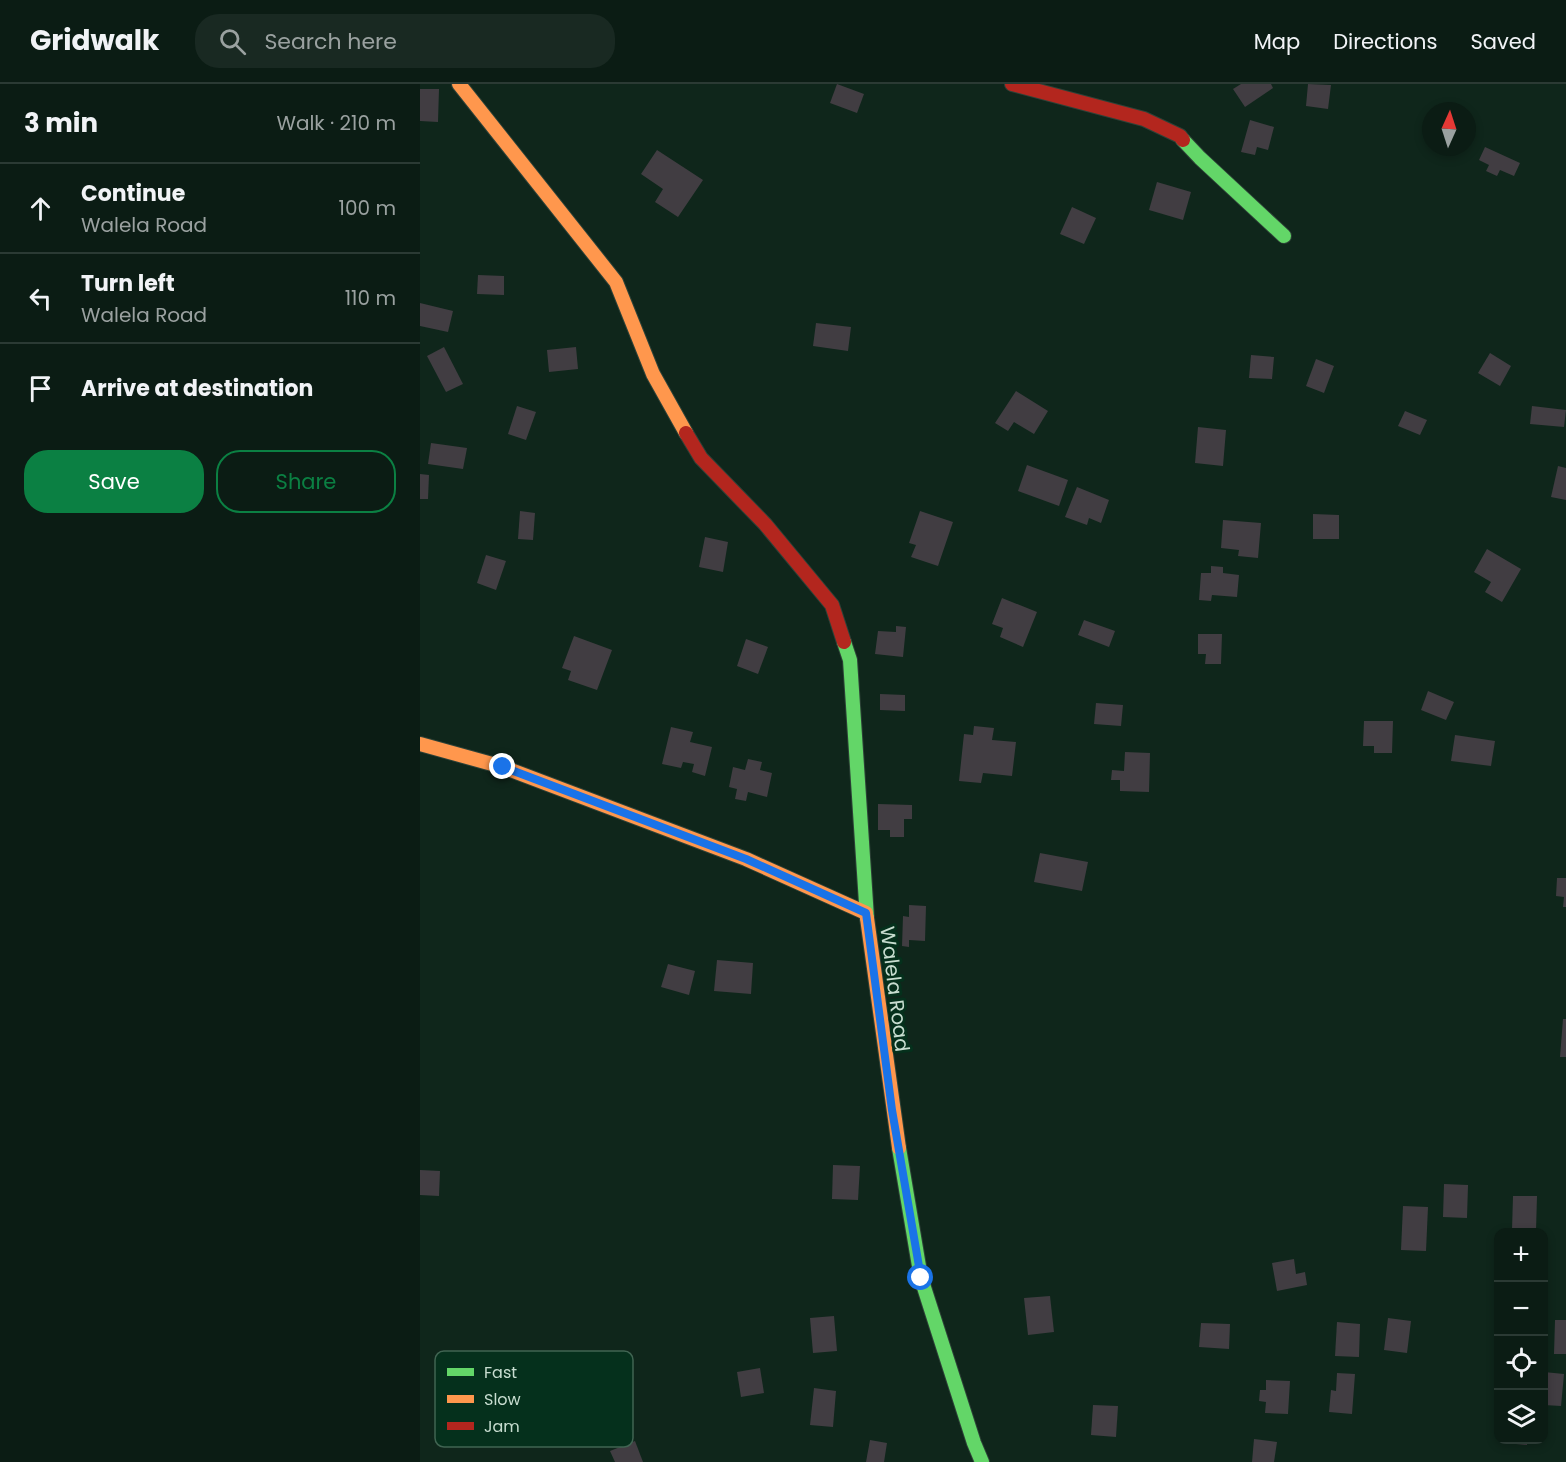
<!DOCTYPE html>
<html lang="en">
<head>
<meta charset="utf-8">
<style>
  :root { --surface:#0b1c14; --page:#192922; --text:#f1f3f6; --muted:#9aa1a0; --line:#2b3a34; --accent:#0b8043 }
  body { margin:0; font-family:Poppins,sans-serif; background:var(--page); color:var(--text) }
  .controls { position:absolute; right:18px; bottom:18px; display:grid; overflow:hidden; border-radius:12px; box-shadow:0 3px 9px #0003 }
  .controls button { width:54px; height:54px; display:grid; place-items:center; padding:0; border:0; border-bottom:2px solid var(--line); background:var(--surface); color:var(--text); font:30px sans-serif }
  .compass { position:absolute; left:1002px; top:18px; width:54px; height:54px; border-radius:50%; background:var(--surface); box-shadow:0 3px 9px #0003; rotate:3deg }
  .stop { position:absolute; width:18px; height:18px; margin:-14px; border:4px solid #1a73e8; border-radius:50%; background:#fff }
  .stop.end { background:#1a73e8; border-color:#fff; box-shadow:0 2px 6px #0008 }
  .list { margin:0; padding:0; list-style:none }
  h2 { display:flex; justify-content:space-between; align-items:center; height:78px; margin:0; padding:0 24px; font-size:26px }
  h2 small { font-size:20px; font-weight:400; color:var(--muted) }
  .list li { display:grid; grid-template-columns:39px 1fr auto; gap:18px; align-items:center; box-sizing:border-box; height:90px; padding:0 24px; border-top:2px solid var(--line) }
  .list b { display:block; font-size:22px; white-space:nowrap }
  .list p { margin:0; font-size:20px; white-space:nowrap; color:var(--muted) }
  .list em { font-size:20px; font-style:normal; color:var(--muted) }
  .actions { display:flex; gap:12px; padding:18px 24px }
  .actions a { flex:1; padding:14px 0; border:2px solid var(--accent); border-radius:24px; text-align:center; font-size:21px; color:var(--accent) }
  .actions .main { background:var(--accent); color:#fff }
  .icon { flex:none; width:33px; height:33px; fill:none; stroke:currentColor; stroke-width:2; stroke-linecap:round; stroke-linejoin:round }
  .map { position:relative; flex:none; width:1146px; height:1378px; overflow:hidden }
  header { display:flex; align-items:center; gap:36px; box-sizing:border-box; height:84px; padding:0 30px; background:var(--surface); border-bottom:2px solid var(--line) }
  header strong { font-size:28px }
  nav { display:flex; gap:33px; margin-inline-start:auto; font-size:21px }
  .search { width:420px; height:54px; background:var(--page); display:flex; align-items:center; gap:15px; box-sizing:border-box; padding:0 21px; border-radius:24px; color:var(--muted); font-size:22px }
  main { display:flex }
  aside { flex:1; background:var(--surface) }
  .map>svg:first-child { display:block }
  .building { fill:#413d42 }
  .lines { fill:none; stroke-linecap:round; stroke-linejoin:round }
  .fast-casing { stroke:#2e4238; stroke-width:16 }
  .slow-casing { stroke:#2e4238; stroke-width:16 }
  .jam-casing { stroke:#2e4238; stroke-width:16 }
  .fast { stroke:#63d668; stroke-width:14 }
  .slow { stroke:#ff974d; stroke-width:14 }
  .jam { stroke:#b3261e; stroke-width:14 }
  .route { stroke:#1a73e8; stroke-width:8 }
  .labels { text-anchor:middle; stroke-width:6; stroke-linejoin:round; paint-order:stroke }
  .street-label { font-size:20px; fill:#c8ddd0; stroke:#05301c }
  .key { fill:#05301c; stroke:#406452; stroke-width:1.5 }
  .key-label { font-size:16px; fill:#c8ddd0 }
</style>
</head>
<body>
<header>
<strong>Gridwalk</strong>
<div class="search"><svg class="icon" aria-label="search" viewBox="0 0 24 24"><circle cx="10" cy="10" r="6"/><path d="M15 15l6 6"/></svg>Search here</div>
<nav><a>Map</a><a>Directions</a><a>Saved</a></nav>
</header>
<main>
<aside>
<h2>3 min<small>Walk · 210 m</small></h2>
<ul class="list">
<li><svg class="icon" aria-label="ahead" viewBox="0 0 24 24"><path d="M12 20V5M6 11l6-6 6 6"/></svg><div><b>Continue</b><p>Walela Road</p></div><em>100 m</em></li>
<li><svg class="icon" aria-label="left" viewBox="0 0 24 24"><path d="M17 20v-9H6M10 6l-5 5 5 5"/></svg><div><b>Turn left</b><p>Walela Road</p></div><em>110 m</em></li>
<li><svg class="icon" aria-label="arrive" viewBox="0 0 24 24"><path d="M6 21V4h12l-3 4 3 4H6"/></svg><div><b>Arrive at destination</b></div></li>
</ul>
<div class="actions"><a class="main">Save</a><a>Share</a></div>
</aside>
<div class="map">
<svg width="1146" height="1378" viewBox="0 0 1146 1378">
  <rect width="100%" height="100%" fill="#0f261b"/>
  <!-- building -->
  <g class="building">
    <polygon points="417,0 444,10 437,29 410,19"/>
    <polygon points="821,0 851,0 853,4 825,23 813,5"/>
    <polygon points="888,0 911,1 908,25 886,22"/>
    <polygon points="0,5 19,5 18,38 0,37"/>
    <polygon points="830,36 854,43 848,66 837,63 835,71 821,68"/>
    <polygon points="1065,63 1100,79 1094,92 1080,86 1077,92 1066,87 1069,81 1059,76"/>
    <polygon points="237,66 283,96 258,133 235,118 243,105 221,90"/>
    <polygon points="737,98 771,108 763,136 729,126"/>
    <polygon points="652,123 676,134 664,160 640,150"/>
    <polygon points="58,191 84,192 84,211 57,210"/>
    <polygon points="0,219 33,227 28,248 0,242"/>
    <polygon points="396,239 431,243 428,267 393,262"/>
    <polygon points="24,263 43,300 26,308 7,272"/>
    <polygon points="156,263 158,285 129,288 127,266"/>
    <polygon points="1070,269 1091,282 1080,302 1058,289"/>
    <polygon points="831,271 854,273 852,295 829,294"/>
    <polygon points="896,275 914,282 904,309 886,302"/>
    <polygon points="596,307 628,327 614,350 594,338 588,347 575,339"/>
    <polygon points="97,322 116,328 106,356 88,350"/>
    <polygon points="1112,322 1146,326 1144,343 1110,340"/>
    <polygon points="985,327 1007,336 1000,351 978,342"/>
    <polygon points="778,343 806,346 803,382 775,379"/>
    <polygon points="11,359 47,364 43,385 8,380"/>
    <polygon points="607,381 648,396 639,422 598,407"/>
    <polygon points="1138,382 1146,384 1146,416 1131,413"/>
    <polygon points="0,390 9,391 8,415 0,415"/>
    <polygon points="657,403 689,416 681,439 669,434 667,441 645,433"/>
    <polygon points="100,427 115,429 113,456 98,455"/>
    <polygon points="500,427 533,438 518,482 491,473 496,461 489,459"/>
    <polygon points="893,430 919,431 919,455 893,455"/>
    <polygon points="803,436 841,439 838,474 818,472 819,466 801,464"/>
    <polygon points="285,453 308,458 303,488 279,483"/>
    <polygon points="1067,465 1101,485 1082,518 1065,508 1071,498 1054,488"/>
    <polygon points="66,471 86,477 76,506 57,499"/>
    <polygon points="791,482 803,483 803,489 819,491 817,513 792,511 791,517 779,516 781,489 791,489"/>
    <polygon points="582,514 617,528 603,563 580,553 583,544 572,540"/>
    <polygon points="664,536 695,547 689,563 658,551"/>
    <polygon points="476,542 486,543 483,573 455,570 458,547 476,548"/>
    <polygon points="778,550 802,550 801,580 785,580 786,570 778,570"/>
    <polygon points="154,552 192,566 177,606 148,596 151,587 142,584"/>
    <polygon points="326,555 348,563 338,590 317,582"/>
    <polygon points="1008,607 1034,618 1026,636 1001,626"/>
    <polygon points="460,610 485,611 485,627 460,626"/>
    <polygon points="676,619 703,621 701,642 674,640"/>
    <polygon points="944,637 973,637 972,669 954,669 954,662 943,662"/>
    <polygon points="554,642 574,644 572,656 596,658 592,692 563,689 561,699 539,697 544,650 553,651"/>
    <polygon points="251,643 273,648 270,658 292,663 285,692 272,688 274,680 263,678 261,684 242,680"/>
    <polygon points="1035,651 1075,657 1071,682 1031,677"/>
    <polygon points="705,668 730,669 729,708 700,707 700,696 691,696 692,686 704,687"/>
    <polygon points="328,675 342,678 340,686 352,689 347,713 328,708 326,717 315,715 317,705 309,703 313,683 325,686"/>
    <polygon points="458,720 492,721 492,735 484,735 484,753 470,753 470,746 458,746"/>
    <polygon points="620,769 668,778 662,807 614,798"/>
    <polygon points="1137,794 1146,794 1146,823 1143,823 1144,813 1136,812"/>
    <polygon points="489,821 506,822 505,857 489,856 489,863 482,862 483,832 489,833"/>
    <polygon points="297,876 333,879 331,910 294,907"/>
    <polygon points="248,880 275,887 269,911 241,903"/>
    <polygon points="1143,935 1146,935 1146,973 1140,973"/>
    <polygon points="413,1081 440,1082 438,1116 412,1115"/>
    <polygon points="0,1086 20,1087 19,1112 0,1111"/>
    <polygon points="1024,1100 1048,1101 1047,1134 1023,1133"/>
    <polygon points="1093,1112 1117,1112 1116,1147 1092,1146"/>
    <polygon points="983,1122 1008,1123 1006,1167 981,1166"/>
    <polygon points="874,1175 876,1190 885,1188 887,1201 857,1207 852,1179"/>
    <polygon points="630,1212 634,1248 608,1251 604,1214"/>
    <polygon points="414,1232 417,1267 393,1269 390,1234"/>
    <polygon points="968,1234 991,1237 987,1269 964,1266"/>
    <polygon points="1135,1236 1146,1236 1146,1270 1134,1270"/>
    <polygon points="917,1238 940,1240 939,1273 915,1272"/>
    <polygon points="781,1239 810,1240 809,1265 779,1263"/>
    <polygon points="340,1284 344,1309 321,1313 317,1288"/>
    <polygon points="1124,1288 1144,1290 1141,1322 1124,1321"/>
    <polygon points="917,1289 935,1290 932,1330 909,1328 911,1306 916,1307"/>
    <polygon points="846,1296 870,1297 868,1330 845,1329 846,1318 839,1317 840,1306 846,1306"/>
    <polygon points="394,1304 416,1307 413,1343 390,1341"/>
    <polygon points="673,1321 698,1322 696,1353 671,1351"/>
    <polygon points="834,1355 857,1358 854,1378 832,1378"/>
    <polygon points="450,1356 467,1359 464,1378 446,1378"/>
    <polygon points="1087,1356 1107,1356 1107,1361 1086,1359"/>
    <polygon points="215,1357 223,1378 195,1378 190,1367"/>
  </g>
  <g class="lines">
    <defs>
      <g id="fast">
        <polyline points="763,56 780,74 864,152"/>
        <polyline points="424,558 430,576 447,834"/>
        <polyline points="479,1064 501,1194 554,1359 562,1378"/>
      </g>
      <g id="slow">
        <polyline points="39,0 196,198 233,290 266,349"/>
        <polyline points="0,660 83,683 326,775 446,829"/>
        <polyline points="447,834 479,1064"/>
      </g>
      <g id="jam">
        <polyline points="592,0 724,35 760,52 763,56"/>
        <polyline points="266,349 281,374 345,440 412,521 424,558"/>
      </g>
    </defs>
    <!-- fast casing -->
    <use href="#fast" class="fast-casing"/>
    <!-- slow casing -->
    <use href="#slow" class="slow-casing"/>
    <!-- jam casing -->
    <use href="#jam" class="jam-casing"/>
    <!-- fast -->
    <use href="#fast" class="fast"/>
    <!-- slow -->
    <use href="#slow" class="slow"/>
    <!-- jam -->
    <use href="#jam" class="jam"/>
  </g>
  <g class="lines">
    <!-- route -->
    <polyline class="route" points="83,683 326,775 446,829 472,1026 501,1194"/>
  </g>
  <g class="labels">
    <!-- street labels -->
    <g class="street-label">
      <text transform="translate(475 905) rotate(83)" y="7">Walela Road</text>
    </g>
  </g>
  <!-- legend -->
  <rect x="15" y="1267" width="198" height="96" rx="9" class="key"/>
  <rect x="27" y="1284" width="27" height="8" fill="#63d668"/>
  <rect x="27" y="1311" width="27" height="8" fill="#ff974d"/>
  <rect x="27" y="1338" width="27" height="8" fill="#b3261e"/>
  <g class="key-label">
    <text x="64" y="1294">Fast</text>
    <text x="64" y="1321">Slow</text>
    <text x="64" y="1348">Jam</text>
  </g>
</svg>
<div class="controls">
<button>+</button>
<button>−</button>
<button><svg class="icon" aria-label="locate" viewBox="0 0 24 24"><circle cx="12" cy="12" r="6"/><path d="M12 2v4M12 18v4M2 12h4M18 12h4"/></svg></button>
<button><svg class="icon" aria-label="layers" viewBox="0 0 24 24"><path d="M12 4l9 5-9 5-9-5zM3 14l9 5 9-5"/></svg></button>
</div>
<svg class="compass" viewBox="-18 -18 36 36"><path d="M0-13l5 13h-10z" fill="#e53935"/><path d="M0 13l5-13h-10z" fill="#9aa1a0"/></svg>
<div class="stop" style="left:501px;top:1194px"></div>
<div class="stop end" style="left:83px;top:683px"></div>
</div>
</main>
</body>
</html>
